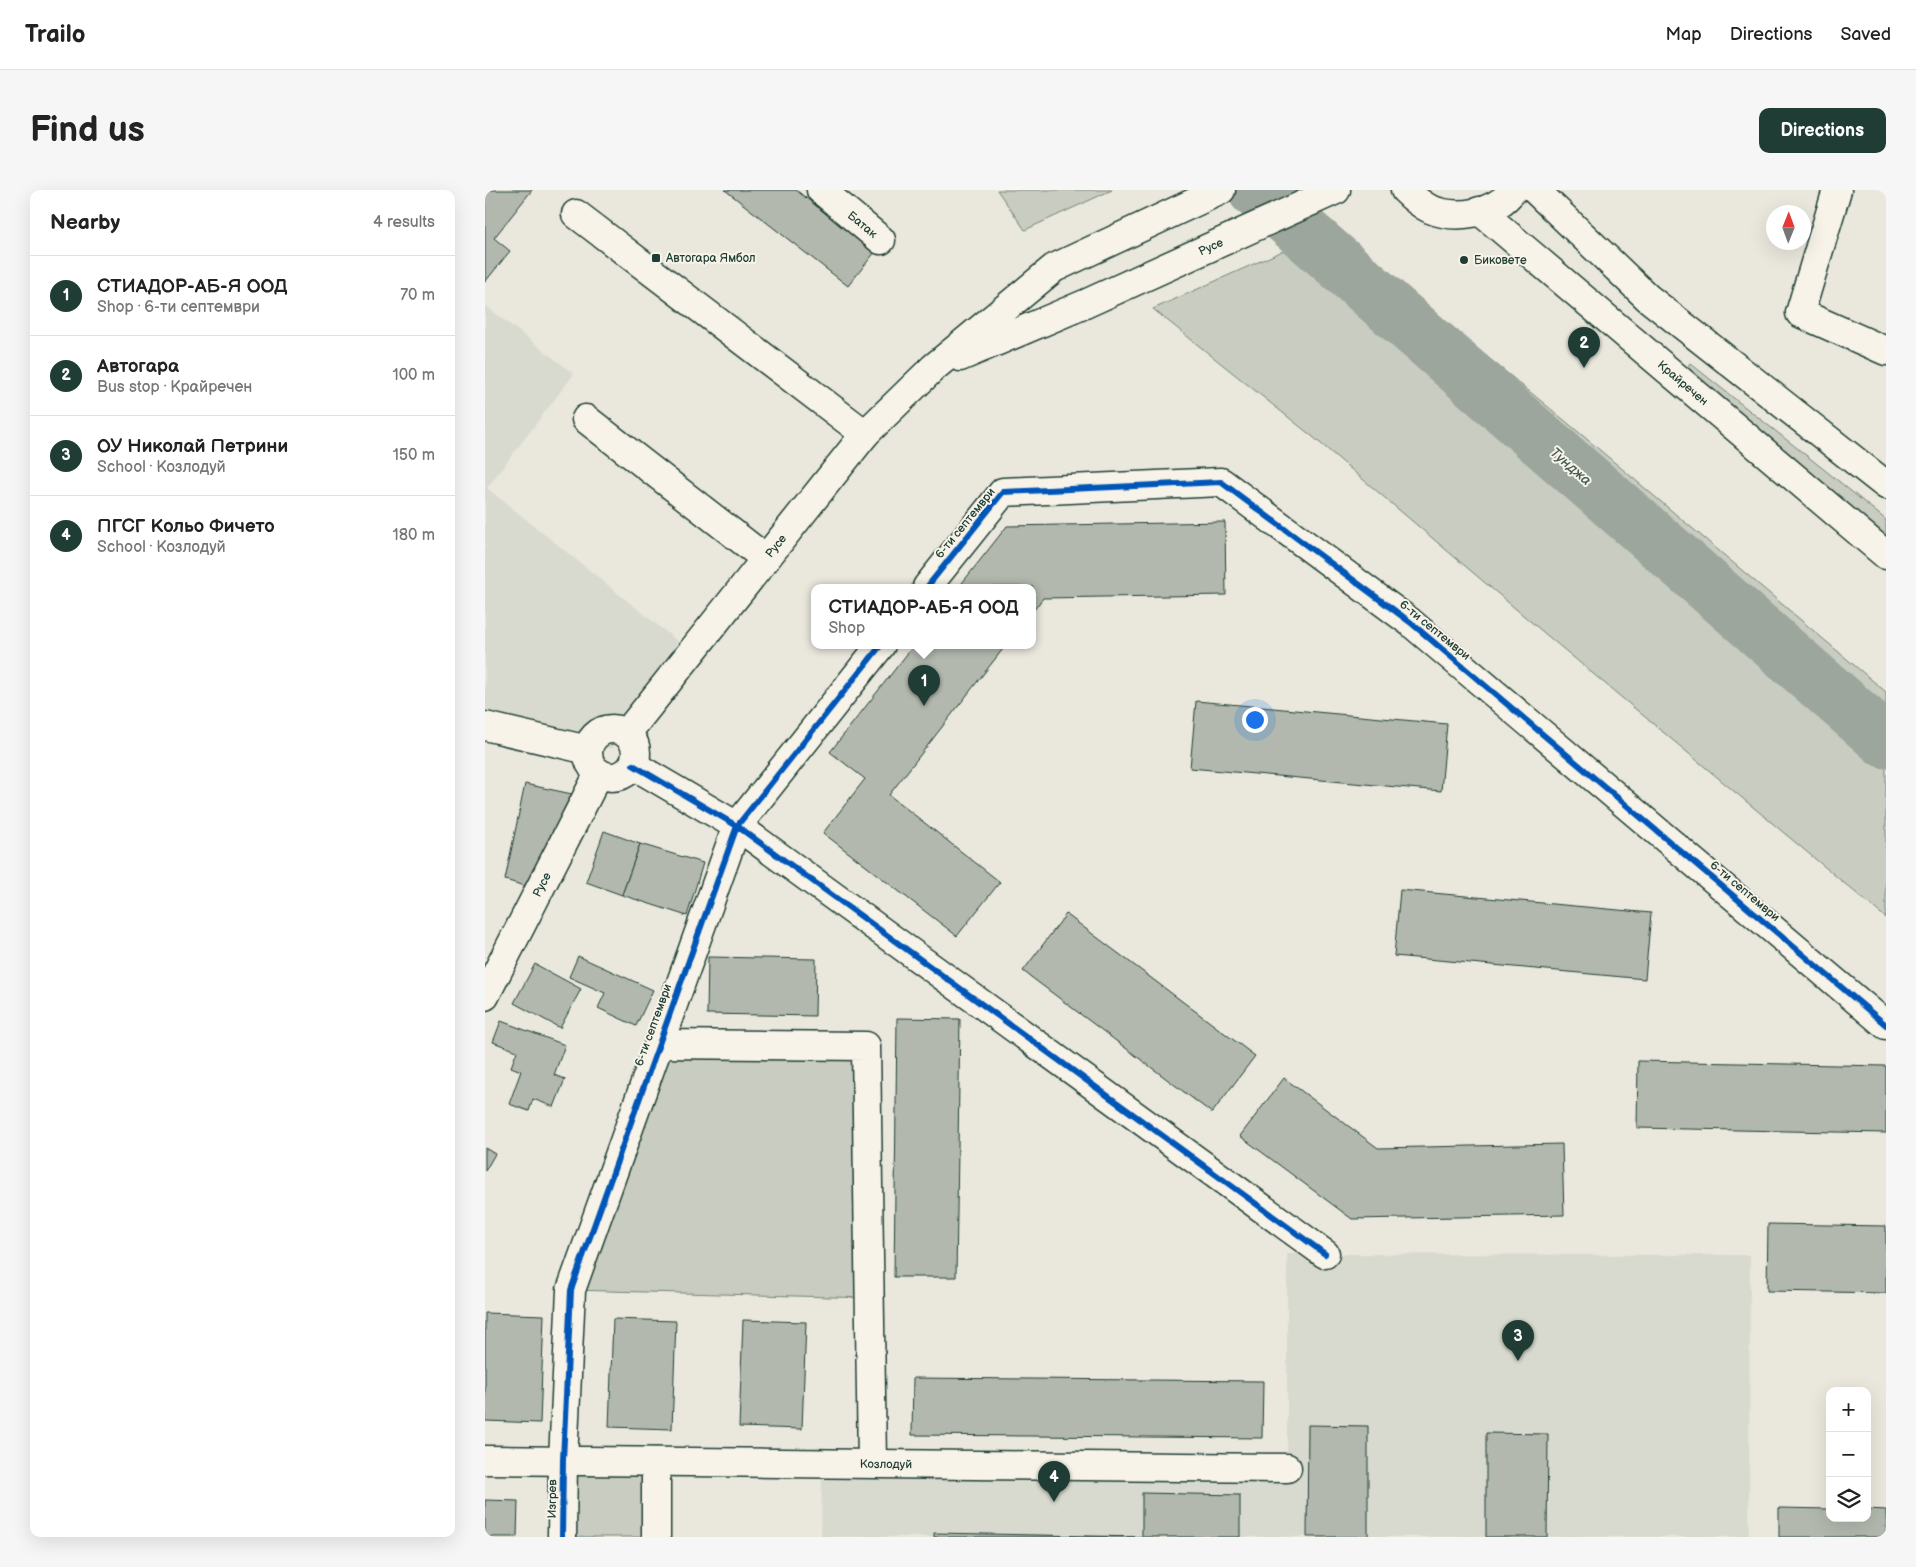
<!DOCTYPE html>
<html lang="en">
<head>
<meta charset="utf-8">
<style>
  :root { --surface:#fff; --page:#f6f6f6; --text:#222; --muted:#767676; --line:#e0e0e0; --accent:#1f3d34 }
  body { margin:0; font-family:"Balsamiq Sans",sans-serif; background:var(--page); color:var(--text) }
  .controls { position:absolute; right:15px; bottom:15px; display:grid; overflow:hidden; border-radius:10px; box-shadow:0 5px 20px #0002 }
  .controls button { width:45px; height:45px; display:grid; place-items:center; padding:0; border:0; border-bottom:1px solid var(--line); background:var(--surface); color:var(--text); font:25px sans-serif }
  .compass { position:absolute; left:1281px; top:15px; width:45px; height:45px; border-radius:50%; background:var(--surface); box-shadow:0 5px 20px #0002; rotate:1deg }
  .you { position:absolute; left:769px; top:529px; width:18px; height:18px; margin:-12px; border:4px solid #fff; border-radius:50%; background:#1a73e8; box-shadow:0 0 0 8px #1a73e833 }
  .badge { display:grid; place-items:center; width:32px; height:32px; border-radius:50%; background:var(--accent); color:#fff; font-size:16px; font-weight:700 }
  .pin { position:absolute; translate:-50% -41px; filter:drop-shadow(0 1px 2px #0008) }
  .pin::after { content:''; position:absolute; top:26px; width:18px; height:15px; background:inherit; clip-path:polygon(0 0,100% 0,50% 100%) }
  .popup { position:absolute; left:326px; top:394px; width:225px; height:65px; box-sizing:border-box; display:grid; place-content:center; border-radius:10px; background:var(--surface); filter:drop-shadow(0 1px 4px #0005); font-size:16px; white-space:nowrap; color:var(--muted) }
  .popup b { font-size:19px; color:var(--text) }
  .popup::after { content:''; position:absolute; left:50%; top:100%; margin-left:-10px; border:10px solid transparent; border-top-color:var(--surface) }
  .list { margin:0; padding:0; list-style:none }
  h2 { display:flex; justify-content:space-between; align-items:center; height:65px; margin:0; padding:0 20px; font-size:21px }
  h2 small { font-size:16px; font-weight:400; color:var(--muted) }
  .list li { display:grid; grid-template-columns:32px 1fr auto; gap:15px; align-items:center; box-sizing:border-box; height:80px; padding:0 20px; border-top:1px solid var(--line) }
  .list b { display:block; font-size:19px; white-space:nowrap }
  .list p { margin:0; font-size:16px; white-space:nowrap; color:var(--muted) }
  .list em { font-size:16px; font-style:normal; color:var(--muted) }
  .icon { flex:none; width:28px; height:28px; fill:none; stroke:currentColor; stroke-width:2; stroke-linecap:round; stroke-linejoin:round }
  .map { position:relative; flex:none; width:1401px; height:1347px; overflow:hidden; border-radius:10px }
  header { display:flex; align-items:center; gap:30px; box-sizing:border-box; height:70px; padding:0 25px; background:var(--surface); border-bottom:1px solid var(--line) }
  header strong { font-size:24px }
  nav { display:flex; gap:28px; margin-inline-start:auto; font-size:18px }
  .intro { display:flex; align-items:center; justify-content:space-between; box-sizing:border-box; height:120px; padding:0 30px }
  h1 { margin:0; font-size:35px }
  .button { padding:12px 22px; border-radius:10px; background:var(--accent); color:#fff; font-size:18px; font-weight:700 }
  main { display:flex; gap:30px; padding:0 30px }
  aside { flex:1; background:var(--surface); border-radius:10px; box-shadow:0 5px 20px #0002 }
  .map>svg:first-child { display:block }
  .built { fill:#d9dacf }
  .green { fill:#c8ccc1; stroke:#74847a }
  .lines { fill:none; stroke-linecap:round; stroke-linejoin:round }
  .river { stroke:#9ca69c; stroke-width:55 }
  .building { fill:#b2b8ae; stroke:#1f3d34 }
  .minor-casing { stroke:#1f3d34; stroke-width:31 }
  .minor { stroke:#f7f3e8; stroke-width:28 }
  .cycleway-casing { stroke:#f7f3e8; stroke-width:9 }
  .cycleway { stroke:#0057b8; stroke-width:6 }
  .poi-dot { fill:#1f3d34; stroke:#f7f3e8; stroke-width:2 }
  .labels { text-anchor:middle; stroke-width:4; stroke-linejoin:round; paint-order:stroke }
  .street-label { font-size:12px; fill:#1f3d34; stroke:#f7f3e8 }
  .poi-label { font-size:12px; fill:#1f3d34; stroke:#f7f3e8; text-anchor:start }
  .water-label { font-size:14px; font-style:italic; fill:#445c53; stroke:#f7f3e8 }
</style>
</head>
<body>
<header>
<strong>Trailo</strong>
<nav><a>Map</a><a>Directions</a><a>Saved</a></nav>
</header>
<div class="intro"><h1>Find us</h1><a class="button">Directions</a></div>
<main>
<aside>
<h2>Nearby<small>4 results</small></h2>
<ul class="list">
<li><span class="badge">1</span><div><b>СТИАДОР-АБ-Я ООД</b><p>Shop · 6-ти септември</p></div><em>70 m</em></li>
<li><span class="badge">2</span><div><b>Автогара</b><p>Bus stop · Крайречен</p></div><em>100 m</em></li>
<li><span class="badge">3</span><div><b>ОУ Николай Петрини</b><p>School · Козлодуй</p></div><em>150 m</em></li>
<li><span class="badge">4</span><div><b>ПГСГ Кольо Фичето</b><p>School · Козлодуй</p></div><em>180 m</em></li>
</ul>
</aside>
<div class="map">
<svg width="1401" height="1347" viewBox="0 0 1401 1347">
  <rect width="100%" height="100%" fill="#eae8dd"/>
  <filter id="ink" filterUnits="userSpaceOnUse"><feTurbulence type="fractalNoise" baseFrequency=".02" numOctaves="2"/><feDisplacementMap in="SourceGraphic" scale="10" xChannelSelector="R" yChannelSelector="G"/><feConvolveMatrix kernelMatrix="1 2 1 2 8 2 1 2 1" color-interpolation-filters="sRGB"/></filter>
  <g filter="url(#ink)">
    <!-- built -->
    <g class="built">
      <polygon points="0,115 89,184 2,298 206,462 127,559 0,531"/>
      <polygon points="802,1064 1265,1065 1264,1347 336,1347 337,1273 802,1277"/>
    </g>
    <!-- green -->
    <g class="green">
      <polygon points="512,0 627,0 540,40"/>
      <polygon points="847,39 1084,234 1401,502 1401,728 1058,442 828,247 668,119"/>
      <path d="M1205,173C1270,226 1337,276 1401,330V347L1202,178Z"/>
      <polygon points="174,854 381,856 384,1108 86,1100"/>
      <polygon points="78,1271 171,1272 171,1347 77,1347"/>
    </g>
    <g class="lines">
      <!-- river -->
      <polyline class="river" points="770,0 1401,551"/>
    </g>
    <!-- building -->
    <g class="building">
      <polygon points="0,0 47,0 9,48 25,61 0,92"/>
      <polygon points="240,0 311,0 390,62 363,96"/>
      <polygon points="740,332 741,405 558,408 548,421 548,397 474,397 522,336"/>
      <polygon points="429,455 521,455 404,605 515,692 472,746 338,643 380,589 345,562"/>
      <polygon points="711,511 962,534 956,601 705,578"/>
      <polygon points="40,594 87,604 81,634 47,698 20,690"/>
      <polygon points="119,641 155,654 137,705 101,692"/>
      <polygon points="155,654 218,673 202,726 137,705"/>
      <polygon points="915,700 1166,723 1160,789 909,766"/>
      <polygon points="581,724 770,866 727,923 538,781"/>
      <polygon points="93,766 168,800 151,836 113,818 120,803 84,787"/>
      <polygon points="223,767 331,769 330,826 222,824"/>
      <polygon points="50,774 96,799 75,838 29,813"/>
      <polygon points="412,828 475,829 471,1087 409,1087"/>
      <polygon points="16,831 80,855 69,885 80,889 69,917 48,909 44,921 24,914 36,881 26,877 32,861 8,852"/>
      <polygon points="1153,871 1401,876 1401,943 1152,938"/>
      <polygon points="799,888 893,958 1077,954 1079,1025 867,1029 755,946"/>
      <polygon points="0,958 10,964 0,981"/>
      <polygon points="1283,1034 1401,1036 1401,1103 1282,1101"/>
      <polygon points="0,1123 59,1125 55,1233 0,1231"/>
      <polygon points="128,1129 191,1131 187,1239 124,1237"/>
      <polygon points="258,1130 321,1132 317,1239 254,1237"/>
      <polygon points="428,1188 778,1191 777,1248 427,1245"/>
      <polygon points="823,1235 883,1236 883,1347 822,1347"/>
      <polygon points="1001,1243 1063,1244 1062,1347 1001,1347"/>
      <polygon points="657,1303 755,1305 755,1347 449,1347 449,1343 657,1347"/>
      <polygon points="0,1310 33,1311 32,1347 0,1347"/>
      <polygon points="1294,1318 1345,1319 1345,1328 1382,1328 1382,1319 1401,1320 1401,1347 1294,1347"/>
    </g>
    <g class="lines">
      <defs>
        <g id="minor">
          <path id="s1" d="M336,0L396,50"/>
          <path d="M920,0C927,7 935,14 945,19C971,30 1011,24 1028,0"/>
          <polyline points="1050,0 1163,108 1401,295"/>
          <polyline points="1352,0 1315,123 1401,161"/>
          <path id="s2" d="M995,21L1401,365"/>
          <polyline points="91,24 380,244"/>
          <path id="s3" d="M475,167L600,114L851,0"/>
          <polyline points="101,229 281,369"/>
          <polyline points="442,397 518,302 736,292 925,432 1401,835"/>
          <polyline points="0,536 103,560"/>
          <circle cx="127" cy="563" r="24"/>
          <path id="s4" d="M142,543L380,244L448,178L569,78L736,0"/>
          <polyline points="148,575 252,636 840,1064"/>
          <path id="s5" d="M0,806L114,583"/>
          <polyline points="174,854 381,856 387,1273"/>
          <path id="s6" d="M0,1270L802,1278"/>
          <polyline points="77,1347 78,1270 86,1100 174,854 252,636 396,455"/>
          <polyline points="171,1347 171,1272"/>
        </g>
      </defs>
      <!-- minor casing -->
      <use href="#minor" class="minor-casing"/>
      <!-- minor -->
      <use href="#minor" class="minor"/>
      <defs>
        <g id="cycleway">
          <polyline points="442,397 518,302 736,292 925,432 1401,835"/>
          <polyline points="148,575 252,636 840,1064"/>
          <polyline points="77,1347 78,1270 86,1100 174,854 252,636 396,455"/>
        </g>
      </defs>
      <!-- cycleway casing -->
      <use href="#cycleway" class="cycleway-casing"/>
      <!-- cycleway -->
      <use href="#cycleway" class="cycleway"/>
    </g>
  </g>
  <!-- markers -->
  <g class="poi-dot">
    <rect x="166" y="63" width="10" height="10" rx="2.5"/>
    <circle cx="979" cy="70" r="5"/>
  </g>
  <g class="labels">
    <!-- street labels -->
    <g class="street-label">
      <text dy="4" stroke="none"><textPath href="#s1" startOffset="54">Батак</textPath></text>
      <text dy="4" stroke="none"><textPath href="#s3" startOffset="274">Русе</textPath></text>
      <text dy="4" stroke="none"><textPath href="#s2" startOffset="266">Крайречен</textPath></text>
      <text transform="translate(480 333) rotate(-51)" y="4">6-ти септември</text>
      <text dy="4" stroke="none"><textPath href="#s4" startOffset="239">Русе</textPath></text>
      <text transform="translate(950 440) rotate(39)" y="4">6-ти септември</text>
      <text dy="4" stroke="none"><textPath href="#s5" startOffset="125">Русе</textPath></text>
      <text transform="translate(1260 701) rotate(40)" y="4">6-ти септември</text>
      <text transform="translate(168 835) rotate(-70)" y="4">6-ти септември</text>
      <text dy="4" stroke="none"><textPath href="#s6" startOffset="401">Козлодуй</textPath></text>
      <text transform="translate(67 1309) rotate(-89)" y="4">Изгрев</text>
    </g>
    <!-- poi labels -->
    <g class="poi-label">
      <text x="181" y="72">Автогара Ямбол</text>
      <text x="989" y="74">Биковете</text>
    </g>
    <!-- water labels -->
    <g class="water-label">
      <text transform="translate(1086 276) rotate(41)" y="5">Тунджа</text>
    </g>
  </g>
</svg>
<div class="controls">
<button>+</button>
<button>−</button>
<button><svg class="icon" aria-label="layers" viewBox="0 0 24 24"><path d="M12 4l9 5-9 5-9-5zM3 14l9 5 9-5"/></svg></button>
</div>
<svg class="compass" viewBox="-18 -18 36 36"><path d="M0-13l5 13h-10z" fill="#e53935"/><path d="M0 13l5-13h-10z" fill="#767676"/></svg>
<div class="you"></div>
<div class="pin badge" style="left:439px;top:516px">1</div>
<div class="popup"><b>СТИАДОР-АБ-Я ООД</b>Shop</div>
<div class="pin badge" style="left:1099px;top:178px">2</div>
<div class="pin badge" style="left:1033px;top:1171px">3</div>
<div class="pin badge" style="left:569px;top:1312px">4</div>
</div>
</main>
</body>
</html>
